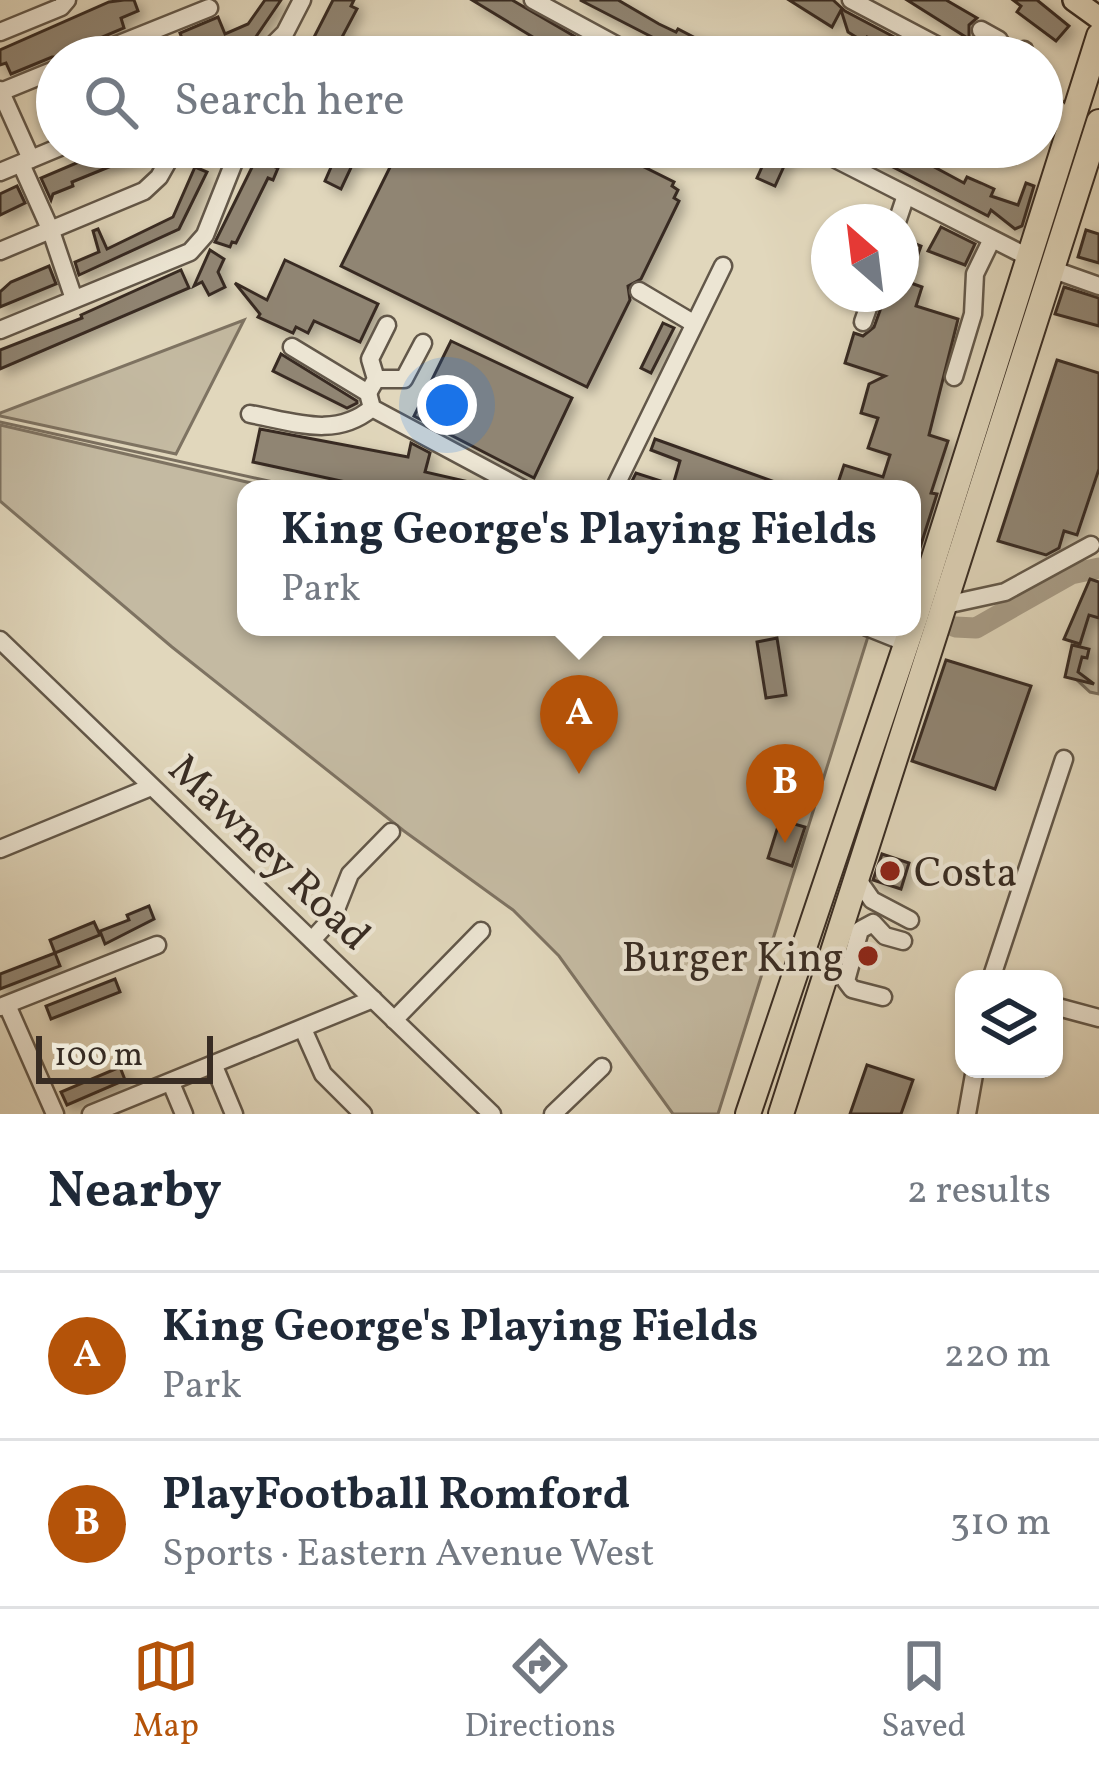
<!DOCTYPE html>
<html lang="en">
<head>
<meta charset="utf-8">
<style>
  :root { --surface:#fff; --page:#f6f6f7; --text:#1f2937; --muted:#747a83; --line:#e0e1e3; --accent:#b45309 }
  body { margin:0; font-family:Vollkorn,serif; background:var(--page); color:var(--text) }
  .controls { position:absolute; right:36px; bottom:36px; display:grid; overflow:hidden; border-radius:24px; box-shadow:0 3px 9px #0004 }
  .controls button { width:108px; height:108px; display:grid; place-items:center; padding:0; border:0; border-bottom:3px solid var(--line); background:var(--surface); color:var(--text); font:60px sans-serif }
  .compass { position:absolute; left:811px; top:204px; width:108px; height:108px; border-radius:50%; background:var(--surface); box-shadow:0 3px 9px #0004; rotate:332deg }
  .scale { position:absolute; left:36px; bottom:30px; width:177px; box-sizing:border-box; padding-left:12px; border:6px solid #382c23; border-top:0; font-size:33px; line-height:42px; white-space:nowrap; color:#382c23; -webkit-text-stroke:9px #ece5d3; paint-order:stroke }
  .you { position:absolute; left:447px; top:405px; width:42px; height:42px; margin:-30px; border:9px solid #fff; border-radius:50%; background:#1a73e8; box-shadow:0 0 0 18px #1a73e833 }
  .badge { display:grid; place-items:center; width:78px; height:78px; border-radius:50%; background:var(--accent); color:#fff; font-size:39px; font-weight:700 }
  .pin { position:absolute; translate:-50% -99px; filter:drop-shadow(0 3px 6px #0008) }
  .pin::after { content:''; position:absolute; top:63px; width:42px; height:36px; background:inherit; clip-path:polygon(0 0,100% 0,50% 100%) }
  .popup { position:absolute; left:237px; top:480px; width:684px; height:156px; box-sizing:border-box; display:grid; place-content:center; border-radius:24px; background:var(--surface); filter:drop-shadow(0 3px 9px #0005); font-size:39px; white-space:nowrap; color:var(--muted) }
  .popup b { font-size:45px; color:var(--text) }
  .popup::after { content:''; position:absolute; left:50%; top:100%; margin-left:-24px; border:24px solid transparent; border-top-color:var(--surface) }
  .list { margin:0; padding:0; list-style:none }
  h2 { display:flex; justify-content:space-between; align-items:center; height:156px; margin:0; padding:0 48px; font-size:51px }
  h2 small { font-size:39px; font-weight:400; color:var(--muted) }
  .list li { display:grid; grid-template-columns:78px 1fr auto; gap:36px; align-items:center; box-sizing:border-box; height:168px; padding:0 48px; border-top:3px solid var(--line) }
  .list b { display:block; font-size:45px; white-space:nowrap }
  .list p { margin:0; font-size:39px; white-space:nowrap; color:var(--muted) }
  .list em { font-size:39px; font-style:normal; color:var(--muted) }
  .icon { flex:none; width:66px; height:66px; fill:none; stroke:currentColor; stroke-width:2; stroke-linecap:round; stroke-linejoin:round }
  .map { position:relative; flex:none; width:1099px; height:1114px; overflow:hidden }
  .search { position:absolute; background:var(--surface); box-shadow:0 3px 9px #0004; left:36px; right:36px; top:36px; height:132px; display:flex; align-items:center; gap:30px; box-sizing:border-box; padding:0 42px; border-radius:66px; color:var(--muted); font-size:45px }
  .sheet { height:492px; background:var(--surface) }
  nav { display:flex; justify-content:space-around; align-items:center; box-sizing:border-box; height:168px; border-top:3px solid var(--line); background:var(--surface); font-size:33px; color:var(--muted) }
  nav a { display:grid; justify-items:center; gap:6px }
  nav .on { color:var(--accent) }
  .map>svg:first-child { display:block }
  .green { fill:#c4baa2; stroke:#7e7362; stroke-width:3 }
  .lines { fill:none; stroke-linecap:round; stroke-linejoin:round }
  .stream { stroke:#7b7060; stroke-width:3 }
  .river { stroke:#a89d88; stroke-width:21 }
  .building { fill:#908573; stroke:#382c23; stroke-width:3; filter:url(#shadow) }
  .minor-casing { stroke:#625749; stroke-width:21 }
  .major-casing { stroke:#382c23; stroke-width:26 }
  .highway-casing { stroke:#382c23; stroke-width:28 }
  .minor { stroke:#ece5d3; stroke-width:16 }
  .major { stroke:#e1d7bc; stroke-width:21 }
  .highway { stroke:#e1d7bc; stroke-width:24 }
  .poi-dot { fill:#8f2418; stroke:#ece5d3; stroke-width:4.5 }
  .labels { text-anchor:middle; stroke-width:9; stroke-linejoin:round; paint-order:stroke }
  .street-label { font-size:42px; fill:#382c23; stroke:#ece5d3 }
  .poi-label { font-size:42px; fill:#382c23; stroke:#ece5d3; text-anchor:start }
</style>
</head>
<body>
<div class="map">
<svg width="1099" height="1114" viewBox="0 0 1099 1114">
  <defs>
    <filter id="shadow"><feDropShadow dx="5.5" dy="5.5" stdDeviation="6" flood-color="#0004"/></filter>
  </defs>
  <rect width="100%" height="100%" fill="#e1d7bc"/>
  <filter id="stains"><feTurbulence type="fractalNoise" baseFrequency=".00167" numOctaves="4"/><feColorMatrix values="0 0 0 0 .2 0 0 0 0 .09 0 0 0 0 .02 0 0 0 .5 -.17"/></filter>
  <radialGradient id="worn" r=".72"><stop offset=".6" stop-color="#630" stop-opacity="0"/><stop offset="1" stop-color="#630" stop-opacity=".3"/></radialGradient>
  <!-- green -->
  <g class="green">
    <polygon points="244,320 176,454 0,416 0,413"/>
    <polygon points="0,425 277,489 246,489 246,627 871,627 718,1114 673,1114 559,956 513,910 404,831 172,647 0,501"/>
    <polygon points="1099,587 1099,694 1090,692 1075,678 1075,631"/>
  </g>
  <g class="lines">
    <!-- stream -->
    <polyline class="stream" points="0,422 305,489"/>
    <!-- river -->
    <polyline class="river" points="955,627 976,628 1071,574 1099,568"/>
  </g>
  <!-- building -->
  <g class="building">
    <polygon points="124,0 134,0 138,11 121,18 124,28 81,46 74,57 52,57 11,74 6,63 0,65 0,50 109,2"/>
    <polygon points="265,0 281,0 253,41 217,57 167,57 186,49 180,33 218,17 225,34 248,24"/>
    <polygon points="333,0 354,0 351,6 357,9 332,56 310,45"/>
    <polygon points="472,0 512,0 610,57 556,57 549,53 551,48"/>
    <polygon points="580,0 618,0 659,24 676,32 678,29 732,57 683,57 685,54"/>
    <polygon points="789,0 833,0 845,11 932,57 889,57 885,53 888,48 867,37 864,42 848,32 841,10 832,27"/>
    <polygon points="907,0 946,0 977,18 969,25 969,39"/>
    <polygon points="1013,0 1037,0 1069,26 1056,41 1017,12 1021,6"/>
    <polygon points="114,147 158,147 72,182 73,186 53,194 51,200 41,178"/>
    <polygon points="262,147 278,147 270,165 278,168 273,180 268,178 236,243 232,242 230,247 215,242"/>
    <polygon points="400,147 604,147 674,182 672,186 678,190 674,198 679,201 641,279 628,286 630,300 587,387 341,266"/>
    <polygon points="771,147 790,153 775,186 757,178"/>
    <polygon points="854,147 897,147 964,183 967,177 981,183 994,189 991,196 1018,205 1026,183 1034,186 1022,226 1015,229 991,210 988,216"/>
    <polygon points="339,149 356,157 341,189 325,181"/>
    <polygon points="195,167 207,172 179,229 79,275 75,262 99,252 93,231 98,229 107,249 173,217"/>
    <polygon points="17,186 25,203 0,215 0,194"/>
    <polygon points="941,227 975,244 965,265 928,251"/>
    <polygon points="1086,230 1099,234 1099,263 1078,257"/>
    <polygon points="901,238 921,246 908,282 922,287 916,306 958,319 929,435 948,441 931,493 937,494 912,573 912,489 836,489 844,465 883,477 890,455 868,448 878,418 861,413 869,384 885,376 845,363 854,333 863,336 874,327 886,294 901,294"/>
    <polygon points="210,250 224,259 218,272 225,287 209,295 202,282 194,286"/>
    <polygon points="285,260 378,304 360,342 314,321 308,333 296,327 293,333 258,317 260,314 235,283 267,300"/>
    <polygon points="49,266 56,284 0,307 0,292 11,282"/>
    <polygon points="181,270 189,288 0,369 0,350 82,318 81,315"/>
    <polygon points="1064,287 1099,298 1099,326 1055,314"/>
    <polygon points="663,323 674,328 651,373 641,368"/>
    <polygon points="451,341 572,398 534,478 414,416"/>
    <polygon points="281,354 357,401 357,403 347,408 273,371"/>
    <polygon points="1057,360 1099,373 1099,469 1077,535 1064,531 1059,548 1046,555 998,541"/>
    <polygon points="260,429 408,457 411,443 430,453 425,472 482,485 482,489 378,489 253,462"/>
    <polygon points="655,439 789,487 789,489 628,489 636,473 673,485 680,461 651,450"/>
    <polygon points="1090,579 1099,582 1099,618 1089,615 1080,644 1064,639"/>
    <polygon points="777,638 786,695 766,698 757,642"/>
    <polygon points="1072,645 1089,649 1087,658 1082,657 1078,672 1094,684 1065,677"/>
    <polygon points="946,660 1031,686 995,789 912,761"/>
    <polygon points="780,820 805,827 792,866 768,858"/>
    <polygon points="882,854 909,863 901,889 873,880"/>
    <polygon points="149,906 154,919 105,944 100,931 129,920 127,915"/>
    <polygon points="94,922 100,935 55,953 50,940"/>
    <polygon points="55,953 60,966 0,989 0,974"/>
    <polygon points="115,979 120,992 51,1019 46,1006"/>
    <polygon points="867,1065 913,1080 901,1114 850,1114"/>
    <polygon points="120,1067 125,1080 67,1105 61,1092"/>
  </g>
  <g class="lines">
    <defs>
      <g id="minor">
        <polyline points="533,0 638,57"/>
        <polyline points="851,0 959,57"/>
        <polyline points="981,30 999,40 990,57"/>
        <polyline points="0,32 61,7 67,0"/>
        <polyline points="87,57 209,8"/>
        <polyline points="261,57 285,33 302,0"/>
        <polyline points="1021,57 1024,50"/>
        <polyline points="0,90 31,159"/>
        <polyline points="3,91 57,69"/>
        <polyline points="1042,100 1058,109"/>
        <polyline points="812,147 1030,258"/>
        <polyline points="21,164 51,231 74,299"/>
        <polyline points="0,172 60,147"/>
        <polyline points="897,222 906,195"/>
        <polyline points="0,251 144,191 159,177 172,154"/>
        <polyline points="1054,270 1099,286"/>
        <polyline points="639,291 693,323"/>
        <polyline points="863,322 873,294"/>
        <polyline points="0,330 190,252 205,235 240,147"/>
        <polyline points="292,347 368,393 372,408 523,489"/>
        <polyline points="954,377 973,314 975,274 991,241"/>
        <polyline points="376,379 404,379 423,343"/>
        <polyline points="368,393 376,379 370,359 387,325"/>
        <path d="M250,414C294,422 335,439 372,408"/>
        <polyline points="614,489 723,266"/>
        <polyline points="941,606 1005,592 1091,545"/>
        <polyline points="867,627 907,643"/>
        <polyline points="0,640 492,1114"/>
        <polyline points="0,849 151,787"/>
        <polyline points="856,877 872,900 910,920"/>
        <polyline points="312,940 333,917 350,874 391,832"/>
        <polyline points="991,979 1064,759"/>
        <polyline points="883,997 852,989 846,981 860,930 873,923 885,936 903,941"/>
        <polyline points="7,1005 55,1114"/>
        <polyline points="1054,1006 1099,1018"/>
        <polyline points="0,1007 157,945"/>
        <polyline points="394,1020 481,931"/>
        <polyline points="303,1029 323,1074 363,1114"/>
        <polyline points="214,1066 234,1114"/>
        <polyline points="171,1083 184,1114"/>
        <polyline points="91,1114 373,999"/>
        <polyline points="553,1114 602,1067"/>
        <polyline points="967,1114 975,1069"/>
      </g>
      <polyline id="major" points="1074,0 1099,18"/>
      <g id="highway">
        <polyline points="748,1114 916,615 1099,36"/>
        <polyline points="781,1114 1099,122"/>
      </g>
    </defs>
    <!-- minor casing -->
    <use href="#minor" class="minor-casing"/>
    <!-- major casing -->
    <use href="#major" class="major-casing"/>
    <!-- highway casing -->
    <use href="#highway" class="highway-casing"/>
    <!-- minor -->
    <use href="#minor" class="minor"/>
    <!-- major -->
    <use href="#major" class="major"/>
    <!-- highway -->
    <use href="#highway" class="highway"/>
  </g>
  <!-- markers -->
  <g class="poi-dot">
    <circle cx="890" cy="871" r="12"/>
    <circle cx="868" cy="956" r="12"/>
  </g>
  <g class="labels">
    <!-- street labels -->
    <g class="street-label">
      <text transform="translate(271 851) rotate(44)" y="15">Mawney Road</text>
    </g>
    <!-- poi labels -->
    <g class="poi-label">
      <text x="914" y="886">Costa</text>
      <text x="844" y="971" text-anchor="end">Burger King</text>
    </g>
  </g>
  <rect width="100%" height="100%" filter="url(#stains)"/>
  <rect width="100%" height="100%" fill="url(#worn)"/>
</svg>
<div class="controls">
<button><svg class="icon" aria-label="layers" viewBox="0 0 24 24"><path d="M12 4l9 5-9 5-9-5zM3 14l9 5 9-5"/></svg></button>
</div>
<svg class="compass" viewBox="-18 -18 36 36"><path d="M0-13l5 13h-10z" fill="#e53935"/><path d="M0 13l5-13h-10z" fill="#747a83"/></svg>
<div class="scale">100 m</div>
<div class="you"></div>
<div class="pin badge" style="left:579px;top:774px">A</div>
<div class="popup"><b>King George's Playing Fields</b>Park</div>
<div class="pin badge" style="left:785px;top:843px">B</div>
<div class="search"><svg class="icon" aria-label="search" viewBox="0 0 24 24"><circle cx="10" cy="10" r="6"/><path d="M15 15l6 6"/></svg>Search here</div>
</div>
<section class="sheet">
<h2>Nearby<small>2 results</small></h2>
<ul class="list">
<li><span class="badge">A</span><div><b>King George's Playing Fields</b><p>Park</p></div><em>220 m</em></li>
<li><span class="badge">B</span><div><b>PlayFootball Romford</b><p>Sports · Eastern Avenue West</p></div><em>310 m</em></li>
</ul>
</section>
<nav>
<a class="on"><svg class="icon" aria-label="map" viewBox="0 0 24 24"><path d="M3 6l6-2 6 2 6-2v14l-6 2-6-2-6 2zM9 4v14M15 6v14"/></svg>Map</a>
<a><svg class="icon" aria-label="directions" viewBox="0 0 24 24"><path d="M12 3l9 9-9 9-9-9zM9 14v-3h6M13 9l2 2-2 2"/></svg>Directions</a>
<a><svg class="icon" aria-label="saved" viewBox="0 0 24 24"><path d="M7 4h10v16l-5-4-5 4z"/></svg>Saved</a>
</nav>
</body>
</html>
